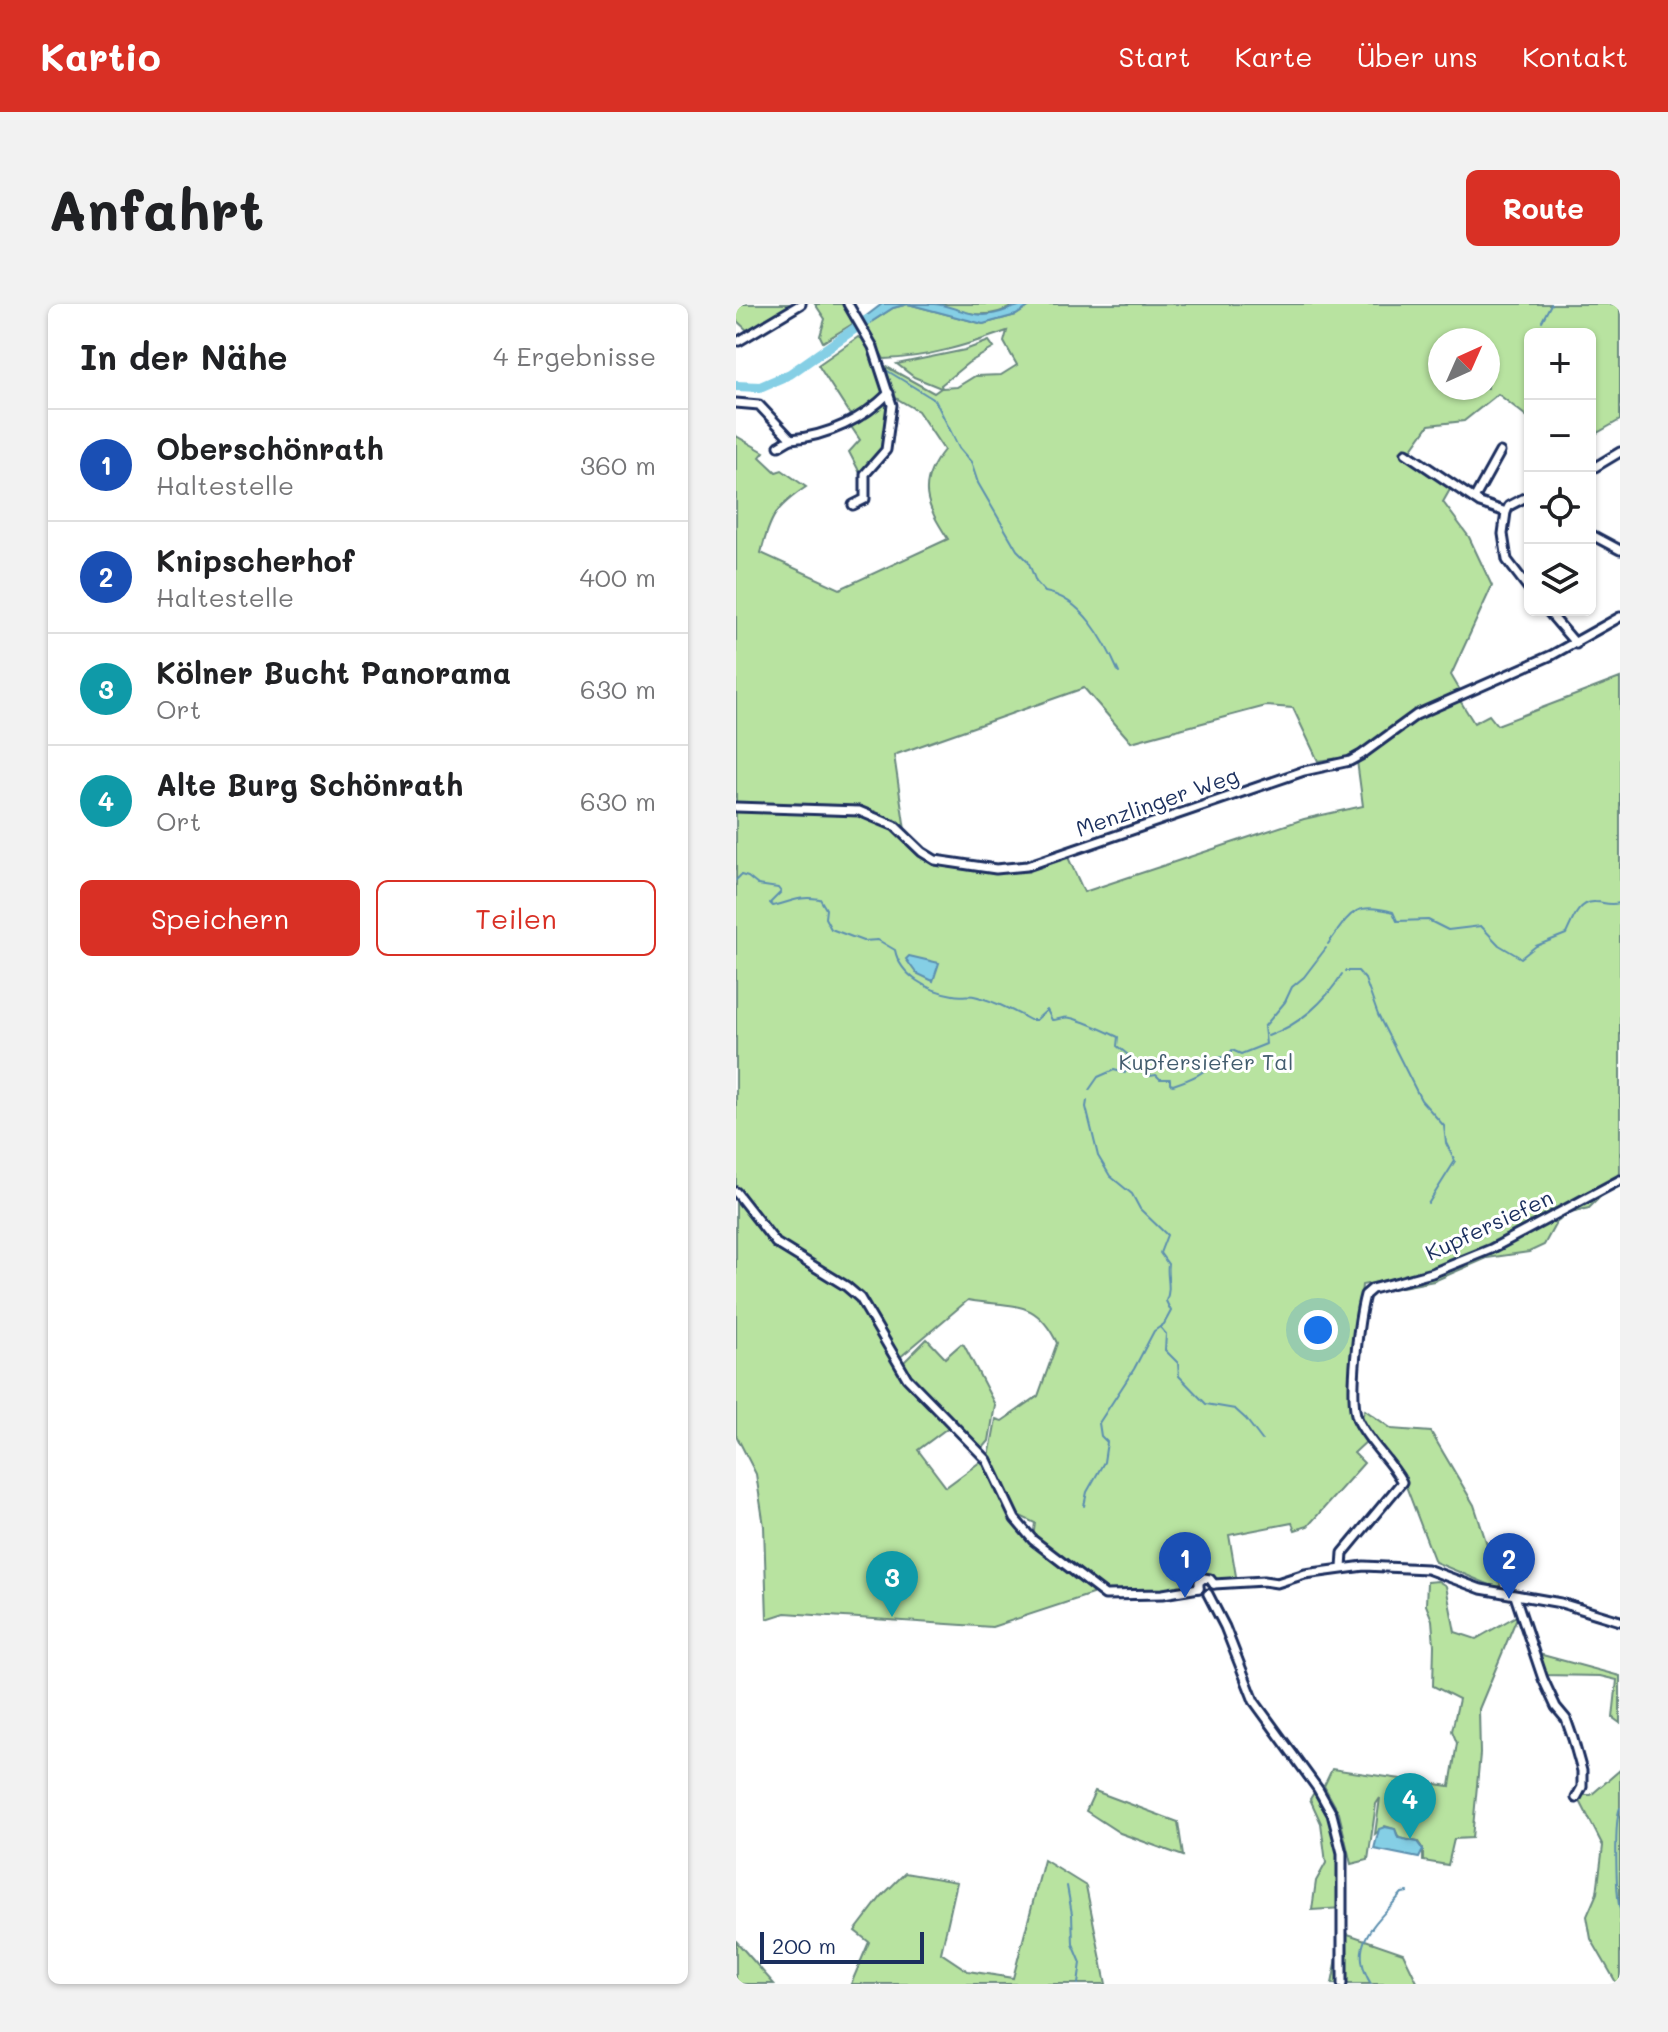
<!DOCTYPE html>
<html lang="de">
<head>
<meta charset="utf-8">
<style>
  :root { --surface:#fff; --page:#f2f2f2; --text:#202124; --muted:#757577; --line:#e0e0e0; --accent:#d93025 }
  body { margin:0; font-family:Mali,sans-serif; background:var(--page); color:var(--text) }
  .controls { position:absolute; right:24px; top:24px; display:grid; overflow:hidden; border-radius:12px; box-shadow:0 2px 6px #0004 }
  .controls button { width:72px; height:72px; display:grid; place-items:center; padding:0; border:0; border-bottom:2px solid var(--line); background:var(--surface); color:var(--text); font:40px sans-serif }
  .compass { position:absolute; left:692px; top:24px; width:72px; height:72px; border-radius:50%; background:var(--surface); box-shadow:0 2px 6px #0004; rotate:45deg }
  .scale { position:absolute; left:24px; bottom:20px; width:164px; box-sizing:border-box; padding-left:8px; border:4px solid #1b2f5e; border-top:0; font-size:22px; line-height:28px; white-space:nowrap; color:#1b2f5e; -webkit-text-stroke:6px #fff; paint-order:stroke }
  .you { position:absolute; left:582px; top:1026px; width:28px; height:28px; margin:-20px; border:6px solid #fff; border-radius:50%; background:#1a73e8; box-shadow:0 0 0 12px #1a73e833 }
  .badge { display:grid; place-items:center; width:52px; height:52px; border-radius:50%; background:var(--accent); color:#fff; font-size:26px; font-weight:700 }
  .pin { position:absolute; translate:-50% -66px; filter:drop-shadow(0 2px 4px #0008) }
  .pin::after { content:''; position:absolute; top:42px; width:28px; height:24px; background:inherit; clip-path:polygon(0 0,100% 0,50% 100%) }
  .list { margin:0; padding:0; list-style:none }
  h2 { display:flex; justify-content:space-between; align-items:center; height:104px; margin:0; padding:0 32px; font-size:34px }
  h2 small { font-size:26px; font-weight:400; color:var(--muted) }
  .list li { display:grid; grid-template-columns:52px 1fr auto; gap:24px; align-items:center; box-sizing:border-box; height:112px; padding:0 32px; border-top:2px solid var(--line) }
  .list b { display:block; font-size:30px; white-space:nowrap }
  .list p { margin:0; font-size:26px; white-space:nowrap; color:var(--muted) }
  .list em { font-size:26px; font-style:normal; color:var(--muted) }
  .actions { display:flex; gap:16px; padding:24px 32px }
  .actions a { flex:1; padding:18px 0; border:2px solid var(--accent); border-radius:12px; text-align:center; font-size:28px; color:var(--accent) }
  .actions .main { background:var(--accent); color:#fff }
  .icon { flex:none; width:44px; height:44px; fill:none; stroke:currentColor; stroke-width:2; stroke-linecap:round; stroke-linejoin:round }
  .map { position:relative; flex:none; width:884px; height:1680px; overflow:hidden; border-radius:12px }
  header { display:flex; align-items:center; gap:48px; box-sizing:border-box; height:112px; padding:0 40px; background:var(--accent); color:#fff }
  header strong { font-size:38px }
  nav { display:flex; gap:44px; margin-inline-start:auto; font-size:28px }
  .intro { display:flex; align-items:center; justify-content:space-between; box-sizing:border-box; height:192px; padding:0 48px }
  h1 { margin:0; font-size:56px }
  .button { padding:20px 36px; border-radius:12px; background:var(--accent); color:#fff; font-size:28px; font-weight:700 }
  main { display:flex; gap:48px; padding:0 48px }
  aside { flex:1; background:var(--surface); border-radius:12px; box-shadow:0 2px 6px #0004 }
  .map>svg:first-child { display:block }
  .green { fill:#b8e3a0; stroke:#6a897f; stroke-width:2; fill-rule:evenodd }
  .water { fill:#85cfe5; stroke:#5b8faf; stroke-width:2 }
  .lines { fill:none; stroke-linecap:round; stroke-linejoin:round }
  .stream { stroke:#5b8faf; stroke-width:2 }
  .river { stroke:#85cfe5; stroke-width:10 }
  .minor-casing { stroke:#1b2f5e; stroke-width:13 }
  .minor { stroke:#fff; stroke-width:7 }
  .labels { text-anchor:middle; stroke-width:6; stroke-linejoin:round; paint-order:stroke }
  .street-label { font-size:22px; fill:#1b2f5e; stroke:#fff }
  .park-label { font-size:22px; fill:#425c6e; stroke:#fff }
</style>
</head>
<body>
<header>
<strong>Kartio</strong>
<nav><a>Start</a><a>Karte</a><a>Über uns</a><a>Kontakt</a></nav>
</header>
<div class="intro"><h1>Anfahrt</h1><a class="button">Route</a></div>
<main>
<aside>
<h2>In der Nähe<small>4 Ergebnisse</small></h2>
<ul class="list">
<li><span class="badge" style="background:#1a4fb4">1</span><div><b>Oberschönrath</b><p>Haltestelle</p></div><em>360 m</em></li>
<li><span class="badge" style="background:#1a4fb4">2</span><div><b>Knipscherhof</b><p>Haltestelle</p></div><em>400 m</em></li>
<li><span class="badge" style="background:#0f9aa8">3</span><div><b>Kölner Bucht Panorama</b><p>Ort</p></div><em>630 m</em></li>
<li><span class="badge" style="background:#0f9aa8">4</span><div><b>Alte Burg Schönrath</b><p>Ort</p></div><em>630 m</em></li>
</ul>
<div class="actions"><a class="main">Speichern</a><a>Teilen</a></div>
</aside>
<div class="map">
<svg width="884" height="1680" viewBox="0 0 884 1680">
  <rect width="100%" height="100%" fill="#fff"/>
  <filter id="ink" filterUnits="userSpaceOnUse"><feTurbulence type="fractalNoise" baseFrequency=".0125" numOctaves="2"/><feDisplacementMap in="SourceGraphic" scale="16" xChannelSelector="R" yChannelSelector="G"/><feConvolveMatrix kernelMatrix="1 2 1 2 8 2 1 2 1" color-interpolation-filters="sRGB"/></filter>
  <g filter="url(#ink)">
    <!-- green -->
    <g class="green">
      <polygon points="0,0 60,0 14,29 0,16"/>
      <polygon points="79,0 106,0 118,19 87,38 84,32 89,15"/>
      <path d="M172,0L247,20L280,11L297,0H884V116L854,133V30H794V115L762,90L728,117L693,121L671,152L716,182L707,198L733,233L756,282L715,371L725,388L662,419L635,441L611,453L582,457L557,404L530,402L395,438L348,384L158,451L169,526C117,486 60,507 0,501V132L28,148L24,153L40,168L46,166L70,183C39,204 34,213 25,249L104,285L212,235C190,201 180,181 208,146L182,107L160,94L149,62L198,89L205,84L178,73L161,60L229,46L253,37L258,44L232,59L205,81L206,84L221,83L239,72L265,71L281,61L268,38L271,27C231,41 191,54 148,55L129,22L157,4ZM704,36H752V84H704Z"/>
      <path d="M201,0H280C253,17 230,10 201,0Z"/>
      <path d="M122,33L129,35C139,54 150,73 146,94L116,114L82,61Z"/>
      <polygon points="149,97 152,104 144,149 124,169 113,148 124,136 114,121"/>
      <path d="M884,374V871L734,951L695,967L626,981L615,1093L632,1136L618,1149L628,1159L572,1222L559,1226L556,1219L493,1231L500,1272L497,1276H481L473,1272C467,1274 461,1279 456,1281C440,1287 380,1290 365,1285L297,1234L299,1219L280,1210L253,1153L260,1115L266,1117L302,1092L321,1039C299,993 276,1004 232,996L162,1055L128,994L41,936L0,885V506C42,510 88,500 129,511C153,518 165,535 184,549C210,569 265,572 297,564C308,561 320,555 331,551L348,588L568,515L627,502L621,457L671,420L723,395L738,419L753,411L761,421Z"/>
      <polygon points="884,877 884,882 867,890 853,904 834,908 820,919 808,941 793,948 751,954 698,977 651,986 650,984 697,971"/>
      <polygon points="0,893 38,941 109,984 122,995 132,1009 163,1067 214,1122 182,1146 210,1183 248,1155 280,1220 355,1284 356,1290 256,1323 49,1309 31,1315 28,1222 20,1170 0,1131"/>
      <polygon points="191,1035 209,1054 225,1040 228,1041 259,1101 253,1137 247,1144 183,1084 165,1061"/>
      <polygon points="629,1106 656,1125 695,1128 738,1201 766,1286 699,1258 668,1177 624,1116"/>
      <polygon points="702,1277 710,1282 719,1328 740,1335 782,1311 743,1405 744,1450 736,1534 718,1535 712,1561 687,1557 687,1545 682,1538 663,1534 659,1525 649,1522 639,1530 644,1494 640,1500 632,1556 615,1560 603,1509 588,1482 596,1465 714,1482 721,1439 716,1427 723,1395 697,1382 698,1341 696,1316 690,1301 691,1278"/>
      <polygon points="799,1349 884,1372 884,1419 877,1414 881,1376 864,1372 807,1371"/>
      <polygon points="884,1466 884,1680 881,1680 855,1635 851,1612 861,1589 867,1542 841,1491 855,1491"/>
      <polygon points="359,1487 442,1518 447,1552 384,1529 350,1507"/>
      <polygon points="579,1487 597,1516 604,1546 606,1604 576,1606 580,1577 590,1559 585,1519 574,1495"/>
      <polygon points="308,1556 350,1582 370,1680 115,1680 133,1638 119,1627 145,1593 169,1569 221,1578 205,1649 232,1667 277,1674"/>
      <polygon points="606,1628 667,1649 682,1680 596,1680"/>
      <polygon points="0,1637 38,1680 0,1680"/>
    </g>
    <!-- water -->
    <g class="water">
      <path d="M146,0C163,0 181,0 198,0C215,1 230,11 248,11C267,11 277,0 297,0L280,11L247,20L172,0L157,4L129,22L125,16Z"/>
      <polygon points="173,652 203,659 197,677 180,669 170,655"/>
      <polygon points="649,1523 659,1525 662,1534 681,1538 687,1546 683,1554 638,1545 643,1525"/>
    </g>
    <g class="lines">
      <!-- stream -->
      <g class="stream">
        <polyline points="806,17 815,0"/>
        <polyline points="129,36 135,48"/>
        <path d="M150,66L199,96L223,144L235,158L242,179L281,246L292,257L300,278L309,288C346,294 369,337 383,369"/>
        <path d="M0,576L5,571L12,573L22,581L42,584L45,588L34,599L37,602C58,597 61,592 84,595L90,605L89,614L95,625L127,637L142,636L159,646C164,672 193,687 217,691C225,693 232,690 242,693C260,698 278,707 294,716H300L311,706L316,716C322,716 330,712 335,714C351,718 365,725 382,733L381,742L391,750L393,757H402L413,764L414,772L420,771L424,775H434V780L437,781C455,775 470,769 482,754L492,752L496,746L505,750L530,740L528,723L549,698L556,683L568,673L590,644"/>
        <path d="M592,640C614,610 617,597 657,608L661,617L692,616L712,626L745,622L763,641L785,654L800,642L830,630C836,618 842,597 859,598C870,598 870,602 884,599"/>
        <polyline points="609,667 622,667 629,675 642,711 685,796 708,822 710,839 719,857 692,900"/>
        <path d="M532,732C563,721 589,698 606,670"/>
        <polyline points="353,786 362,773 378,766 389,769 393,757"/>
        <polyline points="424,1023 430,1030 429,1046 442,1059 443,1072 470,1100 499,1105 510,1115 526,1136"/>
        <path d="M348,1202L351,1188L368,1158L371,1138L365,1132L363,1119L398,1065L418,1027L428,1020L435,1007L430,997C436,983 430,974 432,960L424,949L431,931L404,905L396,890L374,872L362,852L350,803L351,797"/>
        <path d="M884,1504C878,1516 880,1590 884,1606"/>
        <polyline points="331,1582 336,1610 337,1640 345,1659 342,1680"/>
        <path d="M635,1680C610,1639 640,1620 666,1589L672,1588"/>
      </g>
      <!-- river -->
      <polyline class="river" points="0,82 24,83 54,70 131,16"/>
      <defs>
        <g id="minor">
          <polyline points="112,0 137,43 156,101 150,146 129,170 129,195 117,201"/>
          <polyline points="3,37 65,0"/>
          <path d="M0,99L23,101L55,135C92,132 127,115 153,89"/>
          <polyline points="43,142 55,135"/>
          <polyline points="670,149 744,199 770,208 767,230 771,256 794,286"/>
          <polyline points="854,166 884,148"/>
          <polyline points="738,195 764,148"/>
          <polyline points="770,208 773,202 794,191"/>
          <polyline points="854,230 884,246"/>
          <polyline points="811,306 840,340"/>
          <polyline points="0,503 123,507 159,522 186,548 199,556 260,565 291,562 568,467 614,457 625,451 680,411 816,351 884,313"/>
          <polyline points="0,888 40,939 110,982 124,994 171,1074 251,1156 279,1215 297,1236 369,1291 427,1290 463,1284"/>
          <path d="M606,1264L607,1249L666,1178C654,1156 633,1139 622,1116C612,1097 623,1013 629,991L636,985L696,969L755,945L884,876"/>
          <polyline points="478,1280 528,1277 541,1279 569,1270 628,1262 691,1265 745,1285 825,1299 884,1317"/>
          <polyline points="463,1284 463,1278 468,1274 474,1275 478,1280"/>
          <polyline points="472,1290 489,1323 518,1397 582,1485 596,1510 606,1549 606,1680"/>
          <polyline points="779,1292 807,1375 820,1403 830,1415 837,1435 846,1467 846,1483 840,1494"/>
        </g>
      </defs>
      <!-- minor casing -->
      <use href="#minor" class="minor-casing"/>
      <!-- minor -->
      <use href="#minor" class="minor"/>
    </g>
  </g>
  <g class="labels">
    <!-- street labels -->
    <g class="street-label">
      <text transform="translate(421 498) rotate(-19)" y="8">Menzlinger Weg</text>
      <text transform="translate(753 921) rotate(-25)" y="8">Kupfersiefen</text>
    </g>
    <!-- park labels -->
    <g class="park-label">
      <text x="470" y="766">Kupfersiefer Tal</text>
    </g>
  </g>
</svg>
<div class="controls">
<button>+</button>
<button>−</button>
<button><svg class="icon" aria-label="locate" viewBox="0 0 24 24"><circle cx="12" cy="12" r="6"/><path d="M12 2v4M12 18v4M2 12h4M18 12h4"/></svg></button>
<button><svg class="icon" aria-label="layers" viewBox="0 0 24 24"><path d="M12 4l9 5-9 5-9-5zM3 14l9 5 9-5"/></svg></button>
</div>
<svg class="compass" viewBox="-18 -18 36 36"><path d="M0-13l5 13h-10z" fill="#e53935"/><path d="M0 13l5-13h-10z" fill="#757577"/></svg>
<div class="scale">200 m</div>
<div class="you"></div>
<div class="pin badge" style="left:449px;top:1294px;background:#1a4fb4">1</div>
<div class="pin badge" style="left:773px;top:1295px;background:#1a4fb4">2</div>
<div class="pin badge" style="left:156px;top:1313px;background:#0f9aa8">3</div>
<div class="pin badge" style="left:674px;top:1535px;background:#0f9aa8">4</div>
</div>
</main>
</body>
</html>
